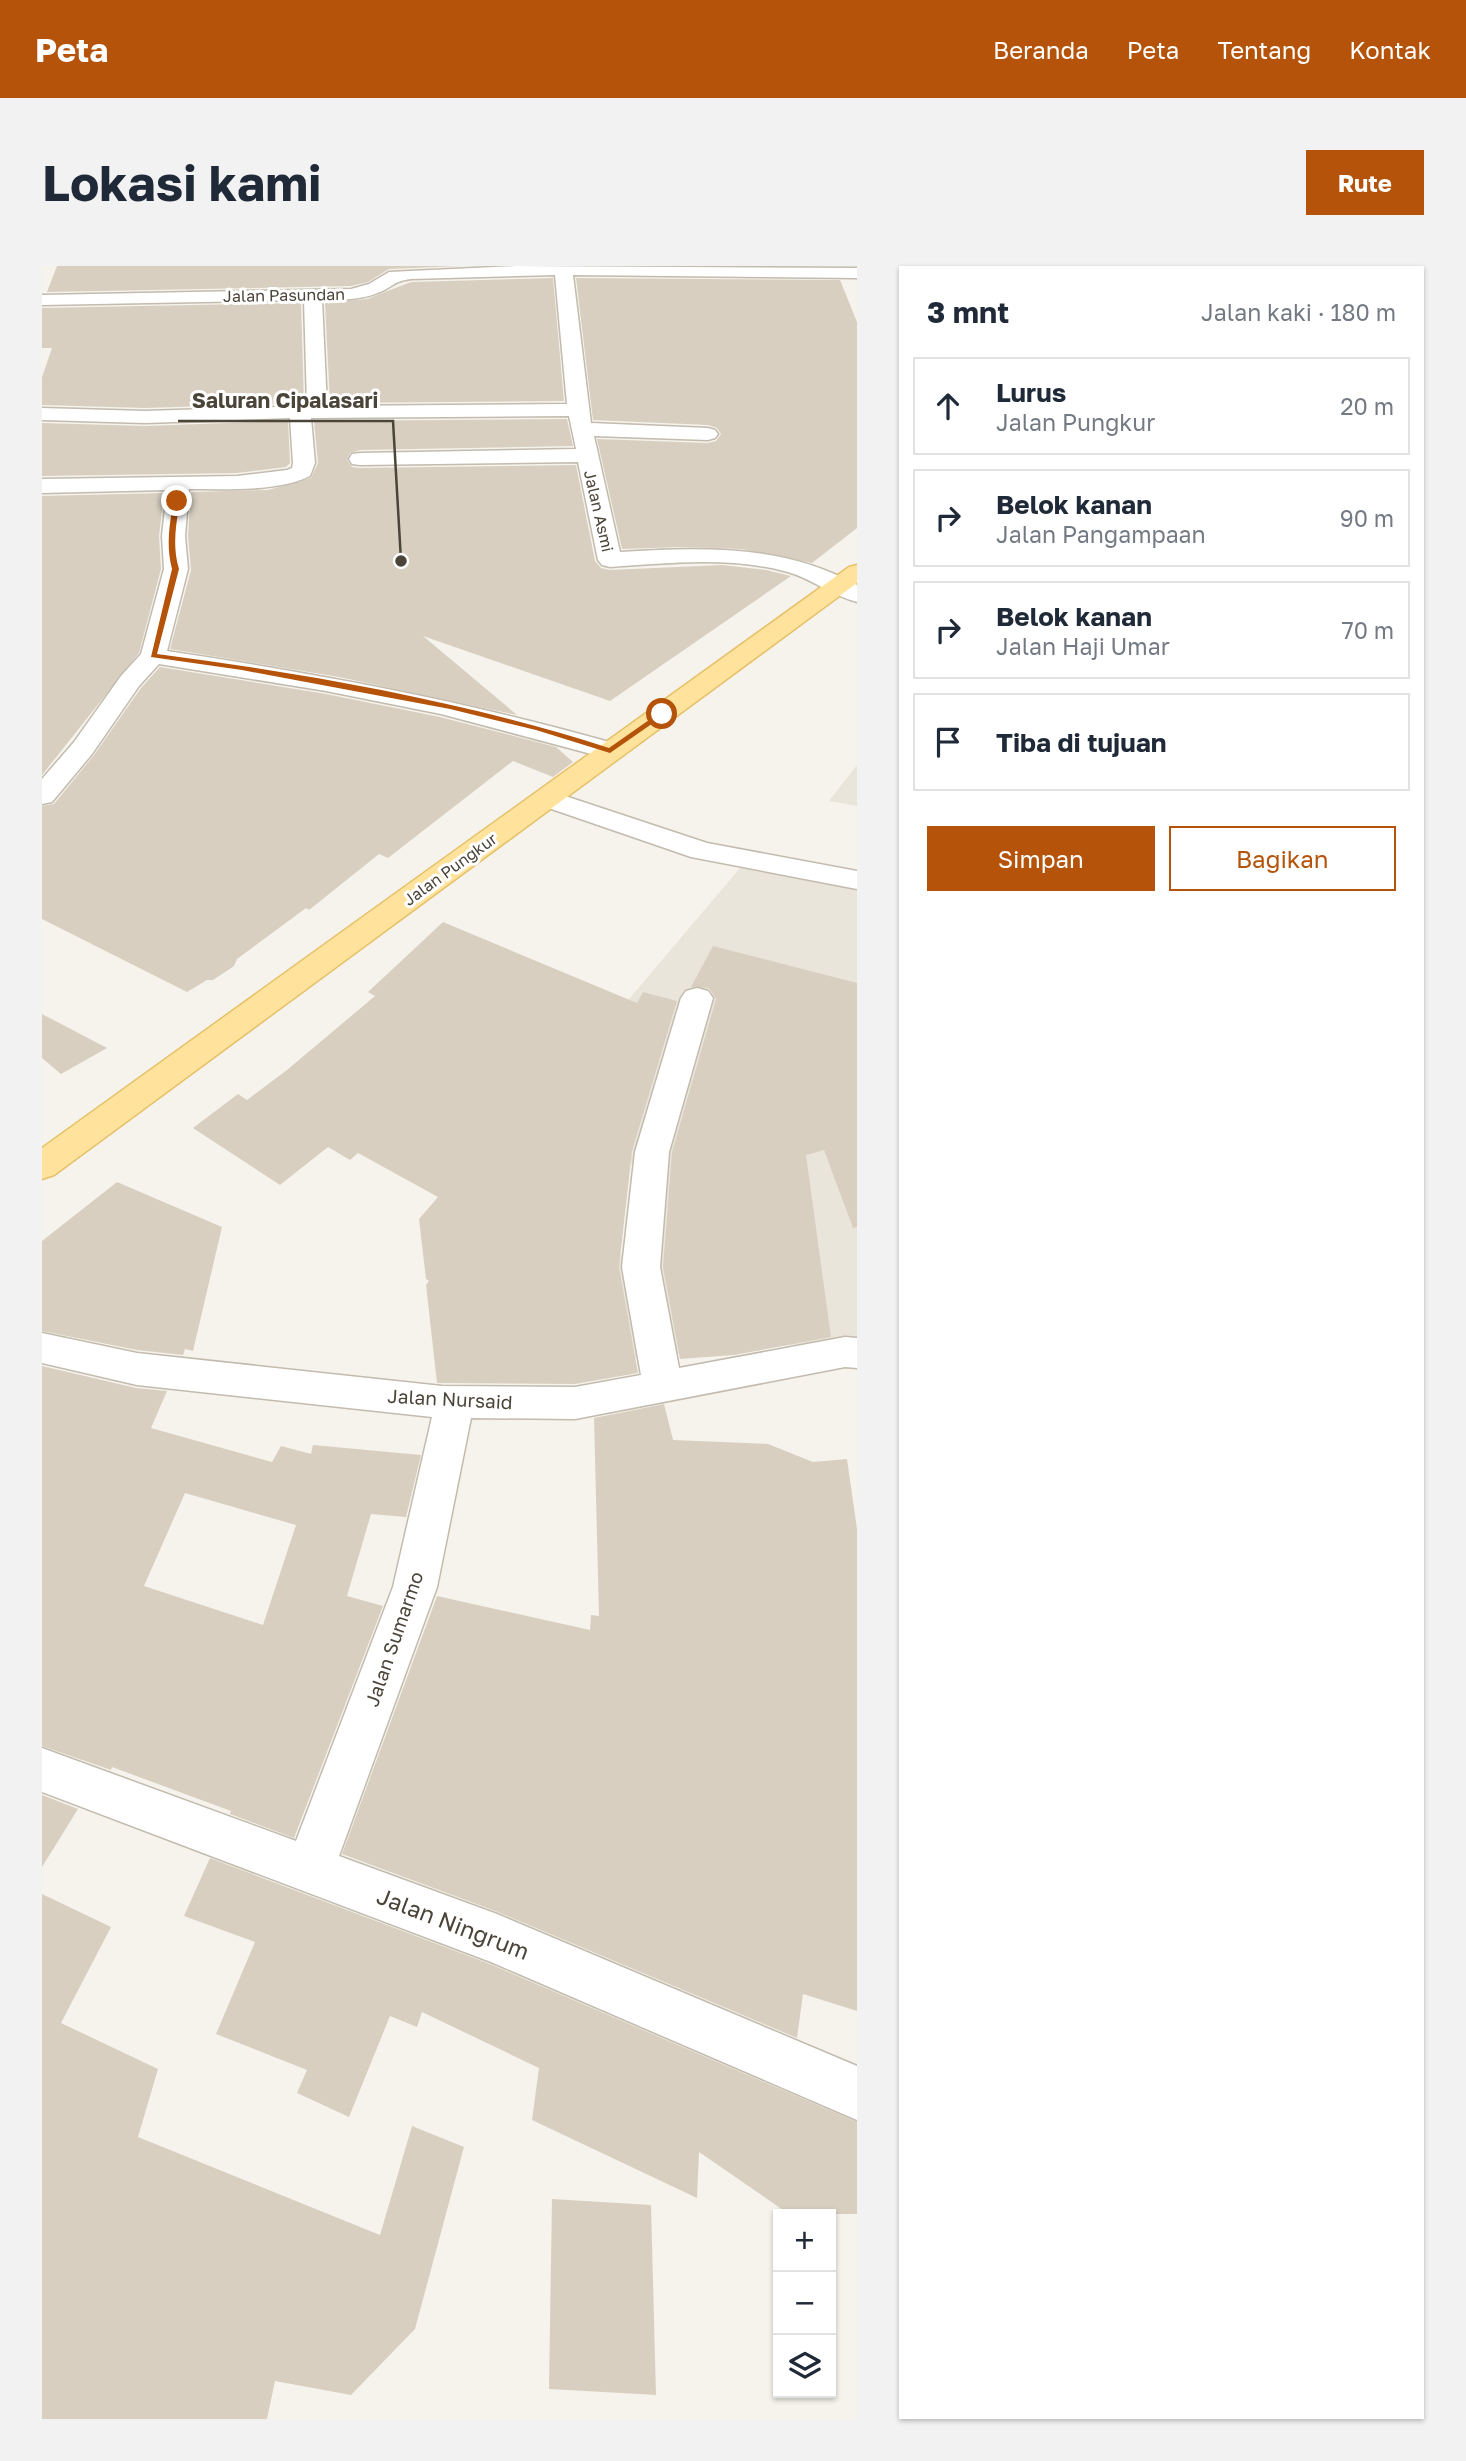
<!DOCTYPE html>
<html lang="id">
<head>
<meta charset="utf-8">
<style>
  :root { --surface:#fff; --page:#f2f2f3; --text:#1f2937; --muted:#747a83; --line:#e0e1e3; --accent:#b45309 }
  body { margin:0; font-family:"Golos Text",sans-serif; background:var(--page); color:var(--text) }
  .controls { position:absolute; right:21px; bottom:21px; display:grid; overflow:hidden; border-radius:0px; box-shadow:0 2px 5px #0004 }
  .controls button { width:63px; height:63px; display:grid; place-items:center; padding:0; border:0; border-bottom:2px solid var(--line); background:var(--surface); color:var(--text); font:35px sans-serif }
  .stop { position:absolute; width:21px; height:21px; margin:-16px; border:5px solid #b45309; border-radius:50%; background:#fff }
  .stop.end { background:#b45309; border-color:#fff; box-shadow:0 2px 7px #0008 }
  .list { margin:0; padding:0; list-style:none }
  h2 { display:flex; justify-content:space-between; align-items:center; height:91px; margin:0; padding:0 28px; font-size:30px }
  h2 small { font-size:23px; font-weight:400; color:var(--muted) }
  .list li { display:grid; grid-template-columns:46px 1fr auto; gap:21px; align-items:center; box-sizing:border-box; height:98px; margin:0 14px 14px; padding:0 14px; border:2px solid var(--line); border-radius:0px }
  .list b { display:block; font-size:26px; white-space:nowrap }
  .list p { margin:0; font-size:23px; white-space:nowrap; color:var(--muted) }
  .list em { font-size:23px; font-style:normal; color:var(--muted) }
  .actions { display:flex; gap:14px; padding:21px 28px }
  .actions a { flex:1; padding:16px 0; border:2px solid var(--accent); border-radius:0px; text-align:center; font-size:24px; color:var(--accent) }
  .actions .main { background:var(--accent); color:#fff }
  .icon { flex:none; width:38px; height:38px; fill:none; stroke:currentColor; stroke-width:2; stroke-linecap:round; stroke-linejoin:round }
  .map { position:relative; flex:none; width:815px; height:2153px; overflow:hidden; border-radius:0px }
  header { display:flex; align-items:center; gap:42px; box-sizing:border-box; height:98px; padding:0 35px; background:var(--accent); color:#fff }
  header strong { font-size:33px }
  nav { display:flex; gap:38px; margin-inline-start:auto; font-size:24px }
  .intro { display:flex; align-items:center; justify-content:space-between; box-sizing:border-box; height:168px; padding:0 42px }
  h1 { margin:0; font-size:49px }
  .button { padding:18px 32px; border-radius:0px; background:var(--accent); color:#fff; font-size:24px; font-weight:700 }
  main { display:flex; gap:42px; padding:0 42px }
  aside { flex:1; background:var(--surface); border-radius:0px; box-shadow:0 2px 5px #0004 }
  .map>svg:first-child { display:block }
  .residential { fill:#eae5da }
  .building { fill:#d8cfc1; fill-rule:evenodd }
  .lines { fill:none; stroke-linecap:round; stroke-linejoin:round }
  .minor-casing { stroke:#c2bbae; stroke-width:3 }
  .major-casing { stroke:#e6c16a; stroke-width:3 }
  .minor { fill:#fff; fill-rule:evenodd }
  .major { fill:#ffe39c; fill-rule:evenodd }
  .route { fill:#b45309 }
  .labels { text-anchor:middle; stroke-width:6; stroke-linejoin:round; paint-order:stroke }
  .far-street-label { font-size:16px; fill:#4b4439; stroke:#fff }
  .street-label { font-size:19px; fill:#4b4439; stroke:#fff }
  .near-street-label { font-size:23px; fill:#4b4439; stroke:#fff }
  .leader { fill:none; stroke:#4b4439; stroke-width:2.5 }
  .callout-dot { fill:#4b4439; stroke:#fff; stroke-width:2.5 }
  .callout-label { font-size:21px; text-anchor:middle; font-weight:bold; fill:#4b4439; stroke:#fff; stroke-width:6; stroke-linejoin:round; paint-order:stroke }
</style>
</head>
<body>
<header>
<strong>Peta</strong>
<nav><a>Beranda</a><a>Peta</a><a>Tentang</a><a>Kontak</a></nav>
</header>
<div class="intro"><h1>Lokasi kami</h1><a class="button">Rute</a></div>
<main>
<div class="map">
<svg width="815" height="2153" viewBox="0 0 815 2153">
  <rect width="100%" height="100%" fill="#f6f3ec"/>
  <!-- residential -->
  <g class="residential">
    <polygon points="815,499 815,540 787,535"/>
    <polygon points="709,589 815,607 815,1074 550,1095 524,988 592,989 608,904 469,866 559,766"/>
  </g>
  <!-- building -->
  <g class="building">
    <polygon points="15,0 418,0 347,3 326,16 309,20 5,26"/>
    <polygon points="511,12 522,135 288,137 283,37 325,33 369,16"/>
    <polygon points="534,12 798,14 815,56 815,262 770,297 700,283 639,281 580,283 555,173 666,177 674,175 679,168 675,162 666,159 551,154"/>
    <polygon points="259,37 262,137 103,142 0,139 0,111 10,82 0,82 0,42"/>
    <polygon points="525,153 531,180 318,184 308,187 305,194 310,201 318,202 534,199 553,295 559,302 568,304 680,299 724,304 749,310 568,435 381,370 475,449 297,411 128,383 149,304 146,270 149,226 226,224 269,212 276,197 272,155"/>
    <polygon points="246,155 248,197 244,201 195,207 0,210 0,157 103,160"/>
    <polygon points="122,227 117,270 119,303 97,387 0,509 0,230"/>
    <polygon points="118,401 284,428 398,451 514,481 531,496 511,511 471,495 346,592 337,588 267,644 264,642 195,693 192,700 171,714 165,714 145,726 0,653 0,540 12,538 52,489 99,422"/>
    <polygon points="401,656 595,737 601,726 635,735 590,885 577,1001 596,1107 533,1118 395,1117 384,1019 387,1015 384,1013 377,953 396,931 316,887 308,894 286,881 238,919 151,862 196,828 205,834 245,804 333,730 326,726"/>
    <polygon points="671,680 815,717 815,961 811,962 782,884 764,889 789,1071 692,1089 638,1093 621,1001 630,886 674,733 667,722 649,721"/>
    <polygon points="0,748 65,782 19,808 0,792"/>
    <polygon points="75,916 180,961 151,1085 143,1083 141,1089 95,1084 0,1065 0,975"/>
    <path d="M0,1100L94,1122L125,1125L109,1162L230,1196L239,1180L269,1188L271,1179L379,1189L364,1251L329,1248L305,1330L341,1340L252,1572L188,1548L189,1545L70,1501L69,1504L0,1480ZM143,1227L254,1259L221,1359L102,1320Z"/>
    <polygon points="622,1138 631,1174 726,1178 771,1196 805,1193 815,1263 815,1745 761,1728 755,1772 456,1646 300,1588 395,1330 548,1364 549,1349 557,1350 552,1152"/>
    <polygon points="0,1529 36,1543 0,1601"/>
    <polygon points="168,1592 448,1698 815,1856 815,1948 747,1948 657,1886 655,1932 490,1854 497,1802 380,1746 375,1761 348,1750 307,1851 255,1827 265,1804 174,1768 213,1676 142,1650"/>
    <polygon points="0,1628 69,1661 19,1757 116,1803 96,1871 338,1969 370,1860 422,1881 373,2063 309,2129 233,2115 225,2153 0,2153"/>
    <polygon points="510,1933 609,1939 614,2129 507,2123"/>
  </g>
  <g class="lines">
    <defs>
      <g id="minor">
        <path d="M474,0L815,2V12L531,9L549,157L666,162L673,164L676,168L673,172L666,174L552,170L578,286C660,281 741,278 815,319V336C791,330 770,313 746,306C688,290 627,297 568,301L560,299L556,294L536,196L318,199L310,198L307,193L310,188L318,187L534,183L527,150L269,152L273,197L268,210C236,226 183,223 147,223L143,270L146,303L125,385C278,408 429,436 578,479L581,485L578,491L568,493L399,448L284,425L117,398L97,420L50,488L10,536L0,538V513L32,476L79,410L99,388L122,303L120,270L125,224L0,227V213L195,210L245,204L250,202L251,197L248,152L103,157L0,154V142L103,145L265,140L262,34L0,39V29L309,23L327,18L347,6ZM513,9L525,138L285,140L280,34C299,34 320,34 338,26C353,20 349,16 369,13Z"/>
        <polygon points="505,524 665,577 815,605 815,623 649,591 495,538 491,532 495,526"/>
        <polygon points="655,722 666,725 671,732 627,886 618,1001 637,1102 803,1071 815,1072 815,1102 803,1101 533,1153 429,1152 395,1321 297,1590 455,1648 815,1800 815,1854 449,1696 0,1526 0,1482 254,1575 351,1321 390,1151 95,1119 0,1097 0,1067 95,1087 400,1120 533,1121 599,1109 580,1001 593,886 639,732 644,725"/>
      </g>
      <polygon id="major" points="815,299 815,317 12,909 0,913 0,882 807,301"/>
    </defs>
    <!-- minor casing -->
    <use href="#minor" class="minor-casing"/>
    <!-- major casing -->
    <use href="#major" class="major-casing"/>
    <!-- minor -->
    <use href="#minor" class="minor"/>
    <!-- major -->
    <use href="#major" class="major"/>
  </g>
  <!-- route -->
  <path class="route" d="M135,233L138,235C134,258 130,280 137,303L115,388C267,408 421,435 567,482L617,447L624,448L568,487L494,464L408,443L200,404L109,391L130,303C124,280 127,258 132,235Z"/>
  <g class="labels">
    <!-- far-street labels -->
    <g class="far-street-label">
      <text transform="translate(242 29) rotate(-1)" y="6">Jalan Pasundan</text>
      <text transform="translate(557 245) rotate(77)" y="6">Jalan Asmi</text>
      <text transform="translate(408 603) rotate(-36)" y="6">Jalan Pungkur</text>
    </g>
    <!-- street labels -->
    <g class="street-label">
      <text transform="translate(408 1133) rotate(3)" y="7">Jalan Nursaid</text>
      <text transform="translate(352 1373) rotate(-71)" y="7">Jalan Sumarmo</text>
    </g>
    <!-- near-street labels -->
    <g class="near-street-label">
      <text transform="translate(411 1658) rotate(21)" y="8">Jalan Ningrum</text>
    </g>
  </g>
  <!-- callouts -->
  <path class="leader" d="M359 295L351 155H136"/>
  <circle class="callout-dot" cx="359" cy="295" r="7"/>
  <g class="callout-label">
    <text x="243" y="142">Saluran Cipalasari</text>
  </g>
</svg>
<div class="controls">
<button>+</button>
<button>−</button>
<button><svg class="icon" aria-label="layers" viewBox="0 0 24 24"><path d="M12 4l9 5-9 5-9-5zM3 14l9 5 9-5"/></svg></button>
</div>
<div class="stop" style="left:620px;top:448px"></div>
<div class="stop end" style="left:135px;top:235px"></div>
</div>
<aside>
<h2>3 mnt<small>Jalan kaki · 180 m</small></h2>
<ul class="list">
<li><svg class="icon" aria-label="ahead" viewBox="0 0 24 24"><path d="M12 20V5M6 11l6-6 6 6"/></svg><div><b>Lurus</b><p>Jalan Pungkur</p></div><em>20 m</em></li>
<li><svg class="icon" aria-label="right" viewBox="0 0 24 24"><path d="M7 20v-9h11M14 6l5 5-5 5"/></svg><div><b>Belok kanan</b><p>Jalan Pangampaan</p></div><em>90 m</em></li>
<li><svg class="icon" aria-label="right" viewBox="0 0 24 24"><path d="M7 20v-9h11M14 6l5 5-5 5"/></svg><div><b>Belok kanan</b><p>Jalan Haji Umar</p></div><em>70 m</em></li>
<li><svg class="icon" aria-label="arrive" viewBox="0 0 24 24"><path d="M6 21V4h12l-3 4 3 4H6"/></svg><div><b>Tiba di tujuan</b></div></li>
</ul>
<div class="actions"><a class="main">Simpan</a><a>Bagikan</a></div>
</aside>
</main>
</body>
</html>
